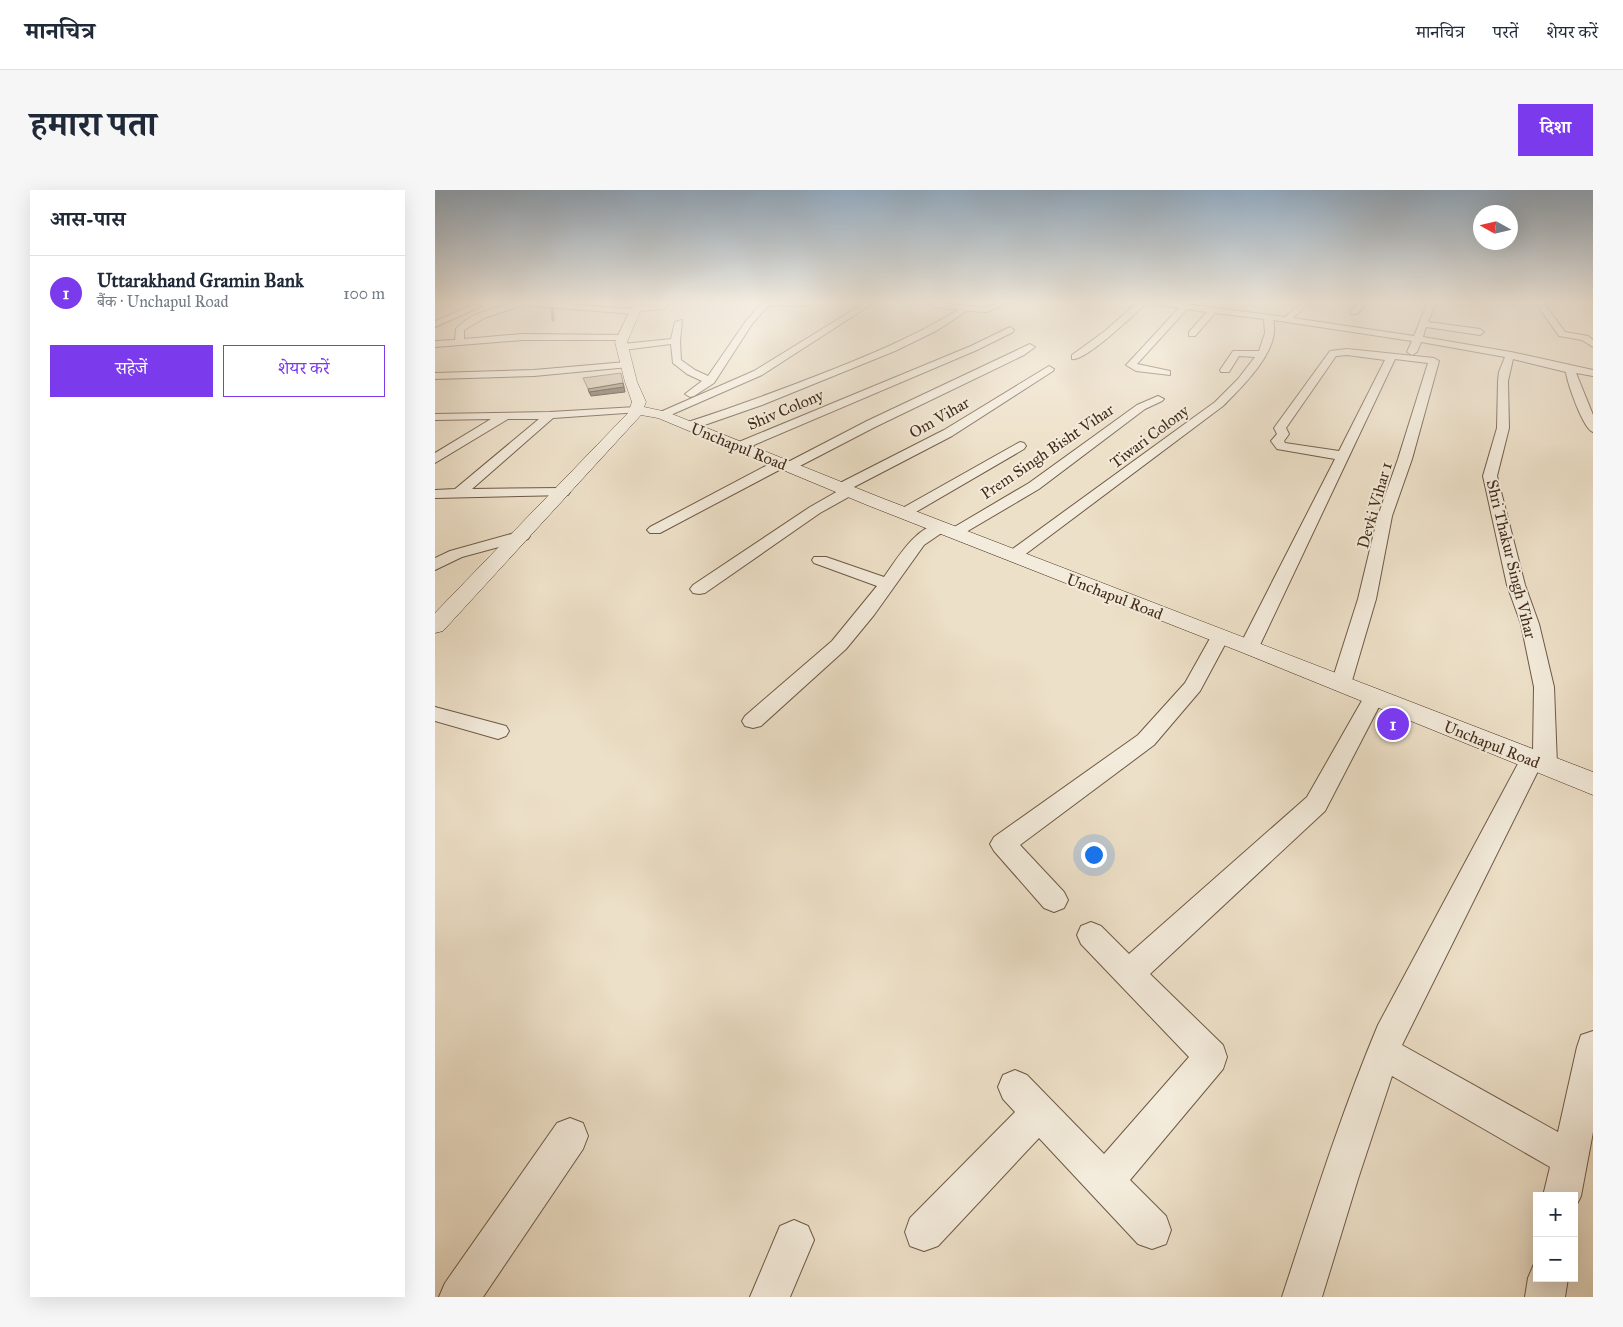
<!DOCTYPE html>
<html lang="hi">
<head>
<meta charset="utf-8">
<style>
  :root { --surface:#fff; --page:#f6f6f7; --text:#1f2937; --muted:#747a83; --line:#e0e1e3; --accent:#7c3aed }
  body { margin:0; font-family:"IM FELL Great Primer","Noto Serif Devanagari",serif; background:var(--page); color:var(--text) }
  .controls { position:absolute; right:15px; bottom:15px; display:grid; overflow:hidden; border-radius:0px; box-shadow:0 5px 20px #0002 }
  .controls button { width:45px; height:45px; display:grid; place-items:center; padding:0; border:0; border-bottom:1px solid var(--line); background:var(--surface); color:var(--text); font:25px sans-serif }
  .compass { position:absolute; left:1038px; top:15px; width:45px; height:45px; border-radius:50%; background:var(--surface); box-shadow:0 5px 20px #0002; rotate:278deg }
  .you { position:absolute; left:658px; top:664px; width:18px; height:18px; margin:-12px; border:4px solid #fff; border-radius:50%; background:#1a73e8; box-shadow:0 0 0 8px #1a73e833 }
  .badge { display:grid; place-items:center; width:32px; height:32px; border-radius:50%; background:var(--accent); color:#fff; font-size:16px; font-weight:700 }
  .pin { position:absolute; translate:-50% -50%; border:2px solid #fff; box-shadow:0 1px 5px #0006 }
  .list { margin:0; padding:0; list-style:none }
  h2 { display:flex; justify-content:space-between; align-items:center; height:65px; margin:0; padding:0 20px; font-size:21px }
  h2 small { font-size:16px; font-weight:400; color:var(--muted) }
  .list li { display:grid; grid-template-columns:32px 1fr auto; gap:15px; align-items:center; box-sizing:border-box; height:75px; padding:0 20px; border-top:1px solid var(--line) }
  .list b { display:block; font-size:19px; white-space:nowrap }
  .list p { margin:0; font-size:16px; white-space:nowrap; color:var(--muted) }
  .list em { font-size:16px; font-style:normal; color:var(--muted) }
  .actions { display:flex; gap:10px; padding:15px 20px }
  .actions a { flex:1; padding:11px 0; border:1px solid var(--accent); border-radius:0px; text-align:center; font-size:18px; color:var(--accent) }
  .actions .main { background:var(--accent); color:#fff }
  .map { position:relative; flex:none; width:1158px; height:1107px; overflow:hidden; border-radius:0px }
  header { display:flex; align-items:center; gap:30px; box-sizing:border-box; height:70px; padding:0 25px; background:var(--surface); border-bottom:1px solid var(--line) }
  header strong { font-size:24px }
  nav { display:flex; gap:28px; margin-inline-start:auto; font-size:18px }
  .intro { display:flex; align-items:center; justify-content:space-between; box-sizing:border-box; height:120px; padding:0 30px }
  h1 { margin:0; font-size:35px }
  .button { padding:12px 22px; border-radius:0px; background:var(--accent); color:#fff; font-size:18px; font-weight:700 }
  main { display:flex; gap:30px; padding:0 30px }
  aside { flex:1; background:var(--surface); border-radius:0px; box-shadow:0 5px 20px #0002 }
  .map>svg:first-child { display:block }
  .green { fill:#d0c1aa; stroke:#8a7662 }
  .lines { fill:none; stroke-linecap:round; stroke-linejoin:round }
  .stream { stroke:#86735f; stroke-width:3 }
  .street-casing { stroke:#6e5946; stroke-width:2 }
  .secondary-casing { stroke:#432c1a; stroke-width:1 }
  .street { fill:#f3ebdb; fill-rule:evenodd }
  .secondary { fill:#f3ebdb; fill-rule:evenodd }
  .shaded-wall { fill:#6c6151; stroke:#432c1a }
  .building { fill:#9b8a74; stroke:#432c1a }
  .labels { text-anchor:middle; stroke-width:4; stroke-linejoin:round; paint-order:stroke }
  .far-street-label { font-size:16px; fill:#432c1a; stroke:#f3ebdb }
</style>
</head>
<body>
<header>
<strong>मानचित्र</strong>
<nav><a>मानचित्र</a><a>परतें</a><a>शेयर करें</a></nav>
</header>
<div class="intro"><h1>हमारा पता</h1><a class="button">दिशा</a></div>
<main>
<aside>
<h2>आस-पास<small></small></h2>
<ul class="list">
<li><span class="badge">1</span><div><b>Uttarakhand Gramin Bank</b><p>बैंक · Unchapul Road</p></div><em>100 m</em></li>
</ul>
<div class="actions"><a class="main">सहेजें</a><a>शेयर करें</a></div>
</aside>
<div class="map">
<svg width="1158" height="1107" viewBox="0 0 1158 1107">
  <rect width="100%" height="100%" fill="#ede0c8"/>
  <filter id="stains"><feTurbulence type="fractalNoise" baseFrequency=".004" numOctaves="4"/><feColorMatrix values="0 0 0 0 .2 0 0 0 0 .09 0 0 0 0 .02 0 0 0 .5 -.17"/></filter>
  <radialGradient id="worn" r=".72"><stop offset=".6" stop-color="#630" stop-opacity="0"/><stop offset="1" stop-color="#630" stop-opacity=".3"/></radialGradient>
  <!-- green -->
  <polygon class="green" points="186,183 189,197 155,203 148,188"/>
  <g class="lines">
    <!-- stream -->
    <polyline class="stream" points="95,112 117,116 118,130"/>
    <defs>
      <g id="street">
        <path d="M71,112H102L196,119L200,117L224,115L226,112H234L230,119L203,121L199,124L88,115L49,128L29,140V149L87,144L191,145V149L188,150H87L0,157V151L20,150L21,139C34,124 56,119 74,114Z"/>
        <polygon points="328,112 370,112 373,114 369,116 334,115 317,134 279,193 259,206 255,207 250,204 267,191 252,184 238,173 236,154 188,160 183,157 188,154 236,149 240,132 247,130 245,151 246,170 260,180 273,186 311,131"/>
        <polygon points="431,112 440,112 327,185 231,227 223,227 221,225 223,223 319,181"/>
        <path d="M500,112L551,118L565,112H575L552,122L532,121L501,141L460,161L327,215L258,239L254,240L248,236L250,233C299,217 346,200 394,181C439,163 482,145 523,120L498,117L497,115Z"/>
        <path d="M703,112L750,114L850,127L868,112H876L858,128L979,146L993,112H1001L993,132L1045,139L1049,142L1045,145L991,137L988,147L1076,162L1158,180V186L1141,183L1158,225V242C1148,239 1132,192 1131,182L1078,169L1073,191L1074,238L1062,286L1090,395L1104,434L1119,497L1122,575L1118,581L1110,583L1103,581L967,855L1123,942L1142,857L1146,845L1158,841V942L1146,1006L1139,1020V1006H1108L1115,977L957,886L923,989L887,1107H847C877,1016 906,923 943,835L1085,570L1089,564L1098,562L1099,497L1086,434L1072,395L1048,286L1062,238L1063,191L1064,182L1070,167L986,152L982,162L977,165L972,162L977,151L838,130C847,159 806,198 788,216L584,369H572L570,366L572,363L780,212L803,189L820,167L804,166L794,182H786L785,180L798,161H824L830,143L829,129L780,123L760,146H754V142L772,122L752,119L702,174L735,181V185L701,181L691,175L693,173L744,118L711,113C700,124 650,172 637,169V165L670,141Z"/>
        <polygon points="924,112 932,112 922,124 916,124 915,122"/>
        <polygon points="1100,112 1108,112 1130,142 1153,146 1158,150 1158,157 1147,150 1124,146"/>
        <polygon points="40,114 47,116 0,137 0,131"/>
        <polygon points="575,137 579,140 578,142 542,160 307,260 299,260 297,257 299,254 536,156"/>
        <polygon points="595,154 600,157 589,165 440,237 359,279 354,280 348,278 225,343 215,343 212,340 215,337 342,270 347,269 353,272 432,231"/>
        <path d="M912,159L999,168L1004,171L977,269L957,326L941,409L916,494L913,499L906,500L899,499L896,494L923,409L943,326L963,269L993,173L960,169L824,457L821,461L814,463L807,461L804,457L900,269L842,259L836,251L842,244L839,238L895,161ZM912,165L950,170L904,261L850,253L849,251L854,244L851,238L901,166Z"/>
        <polygon points="191,172 194,173 194,177 99,186 0,189 0,183 99,180"/>
        <polygon points="614,176 619,179 618,181 517,246 417,298 421,301 419,304 385,323 270,403 264,404 258,403 255,399 258,395 375,317 403,301 399,298 401,295 509,240"/>
        <polygon points="723,206 729,209 727,211 710,219 604,299 526,345 516,345 513,342 516,339 594,293 702,215"/>
        <polygon points="201,217 207,220 205,222 118,228 37,299 128,298 133,299 135,302 133,305 0,308 0,300 20,299 104,229 73,229 0,273 0,263 56,229 0,230 0,224 115,222"/>
        <polygon points="585,252 589,253 591,256 589,259 474,326 464,326 462,323 464,320"/>
        <path d="M506,332L511,334L514,337L511,340L489,355L439,425L411,459L326,536L318,538L310,536L307,531L310,526L397,451L442,396L379,373L377,370L379,367H391L449,387C464,366 479,339 506,332Z"/>
        <polygon points="87,341 93,343 95,346 93,349 27,367 0,380 0,368 15,361"/>
        <polygon points="785,441 792,443 794,447 765,501 719,555 585,655 629,702 633,710 629,718 619,722 609,718 559,661 555,654 559,647 703,545 750,493 778,443"/>
        <polygon points="939,500 946,502 949,507 890,621 715,784 788,855 792,867 788,879 695,990 731,1026 736,1040 731,1054 717,1059 703,1054 604,948 503,1056 489,1061 475,1056 470,1042 475,1028 580,922 568,909 563,897 568,885 580,880 592,885 669,964 754,867 646,754 642,745 646,736 656,732 666,736 694,764 872,607 929,507 932,502"/>
        <polygon points="0,517 71,536 74,541 71,546 63,549 0,531"/>
        <polygon points="135,928 148,933 153,946 148,959 48,1107 4,1107 10,1093 122,933"/>
        <polygon points="359,1030 373,1036 379,1050 355,1107 315,1107 345,1036"/>
        <polygon points="1102,1072 1102,1088 1133,1088 1130,1107 1090,1107 1093,1088 1099,1074"/>
      </g>
      <polygon id="secondary" points="199,112 209,112 192,152 202,192 211,212 209,217 232,222 444,307 1158,582 1158,605 806,462 432,315 223,228 206,225 8,441 0,443 0,423 193,223 197,212 190,192 180,152"/>
    </defs>
    <!-- street casing -->
    <use href="#street" class="street-casing"/>
    <!-- secondary casing -->
    <use href="#secondary" class="secondary-casing"/>
    <!-- street -->
    <use href="#street" class="street"/>
    <!-- secondary -->
    <use href="#secondary" class="secondary"/>
  </g>
  <!-- shaded-wall -->
  <polygon class="shaded-wall" points="189,197 190,202 156,206 154,202"/>
  <!-- building -->
  <polygon class="building" points="188,193 189,197 154,202 153,199"/>
  <!-- sky -->
  <linearGradient id="sky" x2="0" y2="1"><stop stop-color="#93adc4"/><stop offset="0.42" stop-color="#f7f1e6"/><stop offset="1" stop-color="#f7f1e6" stop-opacity="0"/></linearGradient>
  <rect width="1158" height="267" fill="url(#sky)"/>
  <g class="labels">
    <!-- far-street labels -->
    <g class="far-street-label">
      <text transform="translate(350 219) rotate(-23)" y="6">Shiv Colony</text>
      <text transform="translate(504 227) rotate(-30)" y="6">Om Vihar</text>
      <text transform="translate(714 246) rotate(-37)" y="6">Tiwari Colony</text>
      <text transform="translate(304 256) rotate(22)" y="6">Unchapul Road</text>
      <text transform="translate(612 261) rotate(-34)" y="6">Prem Singh Bisht Vihar</text>
      <text transform="translate(939 315) rotate(-74)" y="6">Devki Vihar 1</text>
      <text transform="translate(1077 369) rotate(76)" y="6">Shri Thakur Singh Vihar</text>
      <text transform="translate(680 406) rotate(21)" y="6">Unchapul Road</text>
      <text transform="translate(1057 554) rotate(22)" y="6">Unchapul Road</text>
    </g>
  </g>
  <rect width="100%" height="100%" filter="url(#stains)"/>
  <rect width="100%" height="100%" fill="url(#worn)"/>
</svg>
<div class="controls">
<button>+</button>
<button>−</button>
</div>
<svg class="compass" viewBox="-18 -18 36 36"><path d="M0-13l5 13h-10z" fill="#e53935"/><path d="M0 13l5-13h-10z" fill="#747a83"/></svg>
<div class="you"></div>
<div class="pin badge" style="left:958px;top:534px">1</div>
</div>
</main>
</body>
</html>
